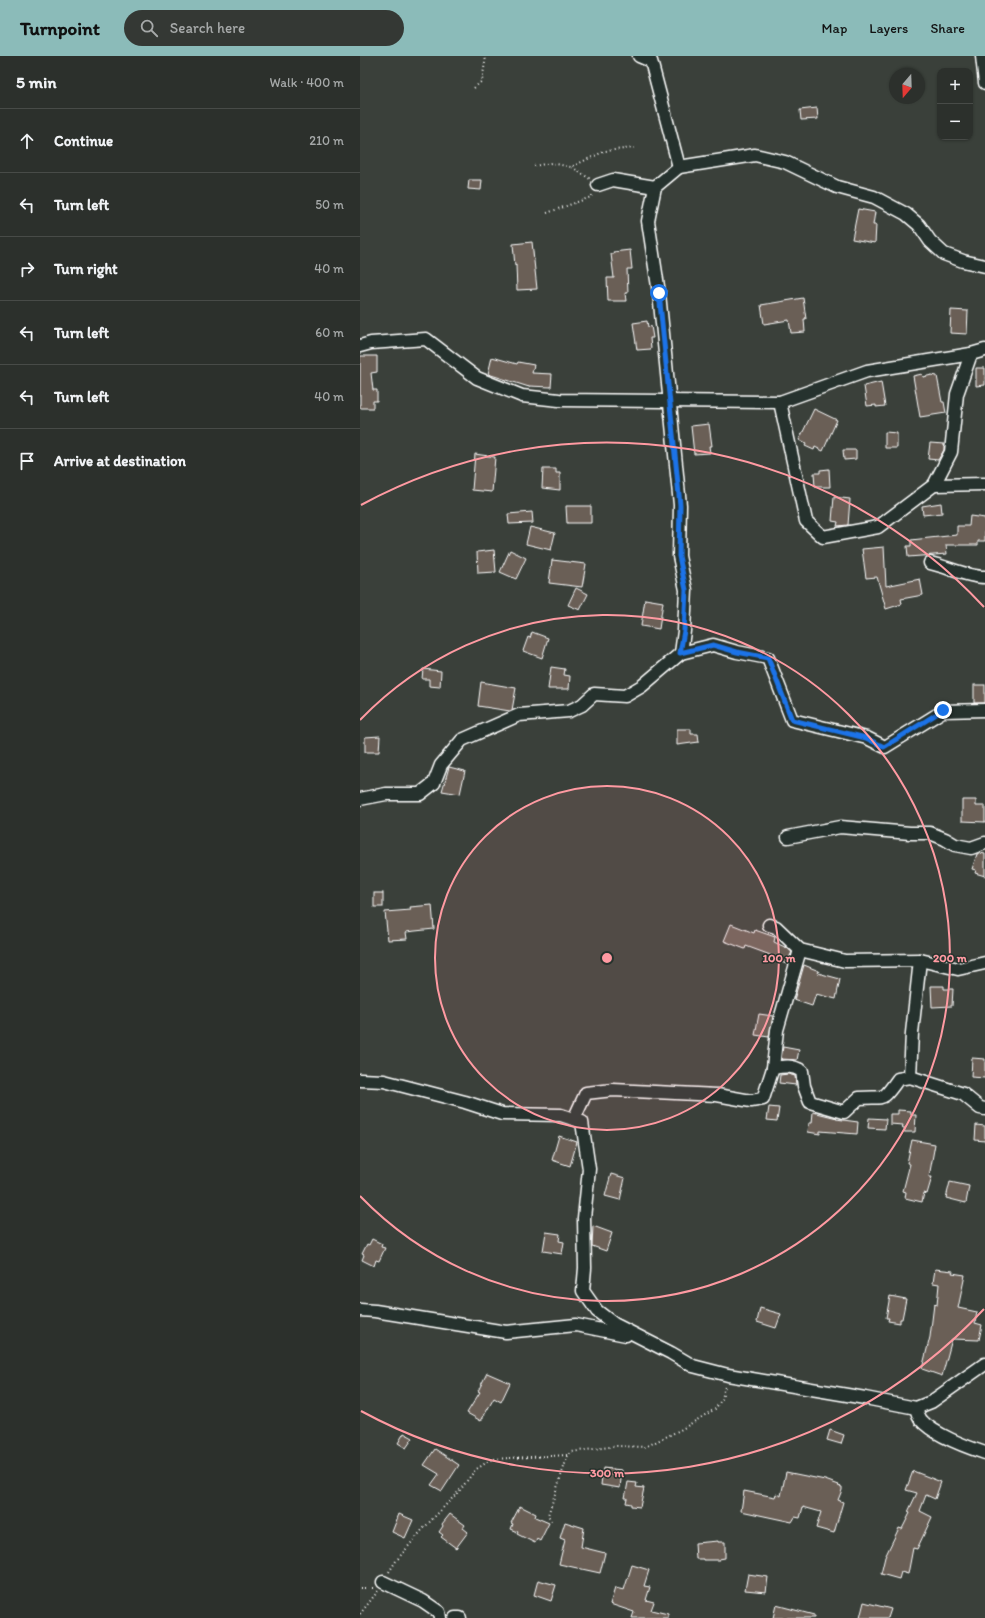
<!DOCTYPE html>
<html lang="en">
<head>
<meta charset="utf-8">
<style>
  :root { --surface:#2c302c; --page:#343834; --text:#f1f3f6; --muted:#a6a9a9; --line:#484b48; --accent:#8bbbb9 }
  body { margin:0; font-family:Itim,sans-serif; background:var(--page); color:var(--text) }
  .controls { position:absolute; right:12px; top:12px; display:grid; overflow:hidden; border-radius:8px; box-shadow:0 1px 3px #0004 }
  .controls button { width:36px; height:36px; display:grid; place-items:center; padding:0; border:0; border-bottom:1px solid var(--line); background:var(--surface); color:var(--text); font:20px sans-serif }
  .compass { position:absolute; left:529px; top:12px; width:36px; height:36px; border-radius:50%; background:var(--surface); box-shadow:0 1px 3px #0004; rotate:199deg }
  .stop { position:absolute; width:12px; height:12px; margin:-9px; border:3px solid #1a73e8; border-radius:50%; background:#fff }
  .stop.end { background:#1a73e8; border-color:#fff; box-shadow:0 1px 4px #0008 }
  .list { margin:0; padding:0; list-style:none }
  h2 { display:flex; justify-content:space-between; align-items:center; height:52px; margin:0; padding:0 16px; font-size:17px }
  h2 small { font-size:13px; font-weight:400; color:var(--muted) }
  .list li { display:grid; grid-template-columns:26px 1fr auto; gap:12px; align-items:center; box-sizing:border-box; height:64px; padding:0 16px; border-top:1px solid var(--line) }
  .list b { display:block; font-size:15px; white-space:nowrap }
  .list em { font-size:13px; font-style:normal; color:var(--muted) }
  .icon { flex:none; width:22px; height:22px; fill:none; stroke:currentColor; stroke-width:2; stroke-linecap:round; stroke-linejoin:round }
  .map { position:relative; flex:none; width:625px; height:1562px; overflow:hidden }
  header { display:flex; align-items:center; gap:24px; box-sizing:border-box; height:56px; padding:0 20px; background:var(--accent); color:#111 }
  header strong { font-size:19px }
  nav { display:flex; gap:22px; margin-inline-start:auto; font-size:14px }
  .search { width:280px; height:36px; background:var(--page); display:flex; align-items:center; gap:10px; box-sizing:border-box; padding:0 14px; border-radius:22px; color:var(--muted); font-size:15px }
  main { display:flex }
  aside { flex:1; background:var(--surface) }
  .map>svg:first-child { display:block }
  .building { fill:#6a5e57; stroke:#fff }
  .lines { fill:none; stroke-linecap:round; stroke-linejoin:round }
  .minor-casing { stroke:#fff; stroke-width:15 }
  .path { stroke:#fff; stroke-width:2; stroke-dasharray:1 3; stroke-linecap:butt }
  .minor { stroke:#26332d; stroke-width:12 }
  .route { stroke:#1a73e8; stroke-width:5 }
  .ring { fill:none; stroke:#ff9aa2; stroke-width:2 }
  .centre { fill:#ff9aa2; stroke:#26332d; stroke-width:2 }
  .ring-label { font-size:12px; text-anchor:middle; font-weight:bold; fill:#ff9aa2; stroke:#26332d; stroke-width:3; stroke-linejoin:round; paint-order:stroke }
</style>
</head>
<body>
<header>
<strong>Turnpoint</strong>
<div class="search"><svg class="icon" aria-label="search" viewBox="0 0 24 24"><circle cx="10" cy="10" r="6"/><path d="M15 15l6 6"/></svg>Search here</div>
<nav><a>Map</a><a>Layers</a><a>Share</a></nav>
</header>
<main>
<aside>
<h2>5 min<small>Walk · 400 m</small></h2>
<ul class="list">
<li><svg class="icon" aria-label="ahead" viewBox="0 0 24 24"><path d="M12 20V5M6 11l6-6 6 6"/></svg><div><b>Continue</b></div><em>210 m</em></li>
<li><svg class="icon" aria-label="left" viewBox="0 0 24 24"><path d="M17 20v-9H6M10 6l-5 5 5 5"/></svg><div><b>Turn left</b></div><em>50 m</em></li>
<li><svg class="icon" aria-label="right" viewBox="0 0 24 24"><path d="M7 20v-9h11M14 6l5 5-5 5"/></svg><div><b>Turn right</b></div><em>40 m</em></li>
<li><svg class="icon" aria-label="left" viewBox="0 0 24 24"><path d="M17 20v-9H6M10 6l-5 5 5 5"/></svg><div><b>Turn left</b></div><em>60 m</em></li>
<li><svg class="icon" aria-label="left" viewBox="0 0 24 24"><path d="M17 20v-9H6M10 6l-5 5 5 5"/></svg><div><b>Turn left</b></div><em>40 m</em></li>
<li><svg class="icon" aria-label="arrive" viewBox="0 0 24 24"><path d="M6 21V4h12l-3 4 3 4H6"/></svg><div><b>Arrive at destination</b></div></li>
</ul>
</aside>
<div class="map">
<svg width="625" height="1562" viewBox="0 0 625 1562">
  <rect width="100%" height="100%" fill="#3a403a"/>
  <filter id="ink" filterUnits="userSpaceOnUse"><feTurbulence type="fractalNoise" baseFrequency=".025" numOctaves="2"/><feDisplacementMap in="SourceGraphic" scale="8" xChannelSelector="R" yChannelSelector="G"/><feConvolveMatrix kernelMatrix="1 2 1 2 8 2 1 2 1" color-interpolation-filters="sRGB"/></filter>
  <g filter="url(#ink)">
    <!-- building -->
    <g class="building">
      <polygon points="457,52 458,63 441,64 440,54"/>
      <polygon points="109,124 122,124 121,134 108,133"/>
      <polygon points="498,153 515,156 513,169 516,169 515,187 492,183"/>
      <polygon points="172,186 177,233 157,234 156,209 155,210 153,188"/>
      <polygon points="270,194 272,213 267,213 268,237 265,237 266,245 248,245 247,222 254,222 251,198 254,198 253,196"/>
      <polygon points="443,242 446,263 444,263 445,276 431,277 429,264 404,268 401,249"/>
      <polygon points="591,254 608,255 607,278 590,277"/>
      <polygon points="287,265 288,271 291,270 293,282 290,282 291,293 277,294 273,267"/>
      <polygon points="0,300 17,300 17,316 11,317 13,334 17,334 17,345 13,345 13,352 0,352"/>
      <polygon points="132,301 157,308 158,306 174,309 172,317 192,318 191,331 169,330 169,331 128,318"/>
      <polygon points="616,312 625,312 625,329 616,330"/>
      <polygon points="562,318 563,321 572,319 577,320 582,346 584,346 586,357 560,361 553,320"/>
      <polygon points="521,326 525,350 516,351 516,349 507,350 504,330"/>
      <polygon points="454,353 477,364 463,395 455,391 454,394 445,390 446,388 439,384"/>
      <polygon points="349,368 352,390 349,390 350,397 334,398 331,370"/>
      <polygon points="525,376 537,377 537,392 525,392"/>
      <polygon points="570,387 584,388 584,394 578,404 568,403"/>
      <polygon points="483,394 496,394 496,403 484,404"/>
      <polygon points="115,398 135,401 132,436 112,434"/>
      <polygon points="183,413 196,413 196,417 200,417 200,434 182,432"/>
      <polygon points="469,413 470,431 455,431 454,417 460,417 460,414"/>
      <polygon points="474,441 490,443 488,469 477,470 478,466 472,465"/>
      <polygon points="581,447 582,457 563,459 562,450"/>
      <polygon points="206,450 231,450 231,467 207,467"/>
      <polygon points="172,456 173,467 149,468 148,458"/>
      <polygon points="610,460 625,462 625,485 618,485 618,489 586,489 587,498 548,501 547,490 551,490 551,484 597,479 597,470 609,470"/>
      <polygon points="170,471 195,477 191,494 166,488"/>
      <polygon points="524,491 526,530 560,523 563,539 541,543 542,548 526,553 517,521 506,522 502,493"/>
      <polygon points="134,494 136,516 118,517 117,496"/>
      <polygon points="150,494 166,502 156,523 140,516"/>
      <polygon points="192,504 226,508 222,531 189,527"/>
      <polygon points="216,532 228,538 220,554 208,549"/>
      <polygon points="285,543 303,546 299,573 281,570"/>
      <polygon points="172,576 188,582 182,602 163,595 168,581 170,582"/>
      <polygon points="191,611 205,613 204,619 210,620 209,633 188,633"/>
      <polygon points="63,613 81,615 80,631 69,630 69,623 62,623"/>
      <polygon points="121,626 156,632 152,654 150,655 118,650"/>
      <rect x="614" y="629" width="11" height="18"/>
      <polygon points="317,673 331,673 331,678 338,678 339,686 317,689"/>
      <polygon points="20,680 19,696 5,696 5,681"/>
      <polygon points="89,711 105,715 100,738 82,735"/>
      <polygon points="602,744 616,744 616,750 625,750 625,766 602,765"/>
      <polygon points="620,797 625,798 625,820 615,817 616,814 612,813 617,798"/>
      <rect x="14" y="837" width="9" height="14"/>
      <polygon points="72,849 74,873 46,876 47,883 28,884 25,856 51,854 50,851"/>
      <polygon points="371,868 394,877 395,874 415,881 414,886 427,892 432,896 426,908 412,902 413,900 386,890 385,893 364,885"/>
      <polygon points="444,909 459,915 458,917 480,923 476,943 456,938 452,950 434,944"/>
      <polygon points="571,930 584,930 584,933 593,933 592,950 572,951"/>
      <polygon points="399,958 413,960 409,981 395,979"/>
      <polygon points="423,991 439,994 437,1004 421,1003"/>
      <polygon points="612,1002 625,1003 625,1022 611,1021"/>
      <polygon points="428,1018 435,1020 436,1029 419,1027 420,1019"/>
      <polygon points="409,1051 419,1052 417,1065 407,1064"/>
      <polygon points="538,1054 551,1055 551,1059 556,1059 555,1076 544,1076 545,1072 542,1072 543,1069 530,1068 530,1058 538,1058"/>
      <polygon points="453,1056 477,1062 476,1063 498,1066 497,1078 460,1075 460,1078 448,1076 449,1067 452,1067"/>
      <polygon points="509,1062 526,1063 525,1073 508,1072"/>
      <polygon points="616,1069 625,1070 625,1085 615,1084"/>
      <polygon points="199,1080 217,1086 210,1110 192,1104"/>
      <polygon points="552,1084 575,1088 569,1121 572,1121 567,1138 564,1137 562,1146 545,1142 546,1136 543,1135 550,1108 547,1107"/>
      <polygon points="251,1118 265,1122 260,1144 245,1140"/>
      <polygon points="590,1126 609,1130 606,1147 586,1142"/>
      <polygon points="233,1170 252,1177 246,1195 232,1190"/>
      <polygon points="186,1176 200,1178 199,1185 204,1186 202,1198 183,1195"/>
      <polygon points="12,1183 22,1188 21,1191 25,1192 19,1205 16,1204 14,1210 2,1204 4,1199 2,1198 7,1188 9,1189"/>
      <polygon points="575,1213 593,1215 592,1217 605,1219 598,1252 617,1256 615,1267 622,1269 619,1284 592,1283 582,1320 562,1313 570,1281 574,1248 577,1249 579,1228 573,1227"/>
      <polygon points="530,1240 546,1243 542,1263 540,1263 540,1267 528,1265 529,1262 526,1262"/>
      <polygon points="400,1252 421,1258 416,1272 397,1266"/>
      <polygon points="127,1317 150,1327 141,1346 134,1342 121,1365 107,1357 120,1336 118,1335"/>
      <polygon points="470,1374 484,1379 481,1388 467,1384"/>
      <polygon points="44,1377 53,1382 46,1392 38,1387"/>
      <polygon points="75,1393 99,1409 82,1435 71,1429 79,1418 64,1409"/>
      <polygon points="243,1412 262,1414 260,1432 241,1429"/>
      <polygon points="553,1415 581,1426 575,1443 566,1439 560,1455 572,1461 557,1493 553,1492 548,1518 541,1516 539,1523 521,1518 525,1501 539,1472 542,1473 550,1457 548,1456 557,1437 546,1434"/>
      <polygon points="426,1416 465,1424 479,1429 478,1430 482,1431 482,1434 478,1444 483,1446 474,1477 456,1472 461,1456 443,1451 440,1462 435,1461 432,1466 381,1455 384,1435 415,1441 416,1438 421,1440"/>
      <polygon points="268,1426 277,1427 276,1431 284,1432 280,1451 271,1450 271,1448 266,1447 267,1442 265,1442"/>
      <polygon points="160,1450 176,1458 175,1461 189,1467 180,1485 177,1483 175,1487 157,1478 158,1476 151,1473 153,1468 151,1467"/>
      <polygon points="39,1458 53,1464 45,1482 32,1476"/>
      <polygon points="90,1458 105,1469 103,1472 108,1476 96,1492 81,1481 83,1479 79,1476 83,1470 82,1468"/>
      <polygon points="205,1466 224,1472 221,1491 245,1497 240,1517 199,1508 205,1484 200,1482"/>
      <polygon points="358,1485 358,1486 365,1486 365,1502 359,1503 359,1504 344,1504 344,1503 336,1503 335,1487"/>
      <polygon points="272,1509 289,1514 284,1530 290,1531 286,1544 294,1546 291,1554 308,1558 308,1562 272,1562 274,1556 250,1548 255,1532 264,1534"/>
      <polygon points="388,1518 408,1521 406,1536 385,1534"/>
      <polygon points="178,1524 196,1529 191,1545 174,1539"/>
      <polygon points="504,1546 531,1553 528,1562 500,1562"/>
      <polygon points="416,1549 454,1559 454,1562 413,1562"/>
    </g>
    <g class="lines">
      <defs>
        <g id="minor">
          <polyline points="279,0 291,5 319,111 395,99 425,106 477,131 514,141 546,158 559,169 570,185 584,198 603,205 625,210"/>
          <polyline points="622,0 625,27"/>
          <polyline points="319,111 295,131 288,165 299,237 320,449 319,500 326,534 324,575 321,597"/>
          <polyline points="238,129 253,124 295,131"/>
          <polyline points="0,290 11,287 66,283 117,322 162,340 199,344 420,346 507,315 611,298 625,294"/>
          <polyline points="420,346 446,465 463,481 518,471 574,429 591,396 597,338 611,298"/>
          <polyline points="574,429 625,428"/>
          <path d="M570,507C588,511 607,521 625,521"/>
          <polyline points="0,743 26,738 60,738 74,727 81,709 102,684 159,659 209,655 222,649 234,638 265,640 282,630 321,597 353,589 377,596 408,602 432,664 507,682 525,691 583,655 625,654"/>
          <polyline points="428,781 480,771 550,777 570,777 585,783 595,789 611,792 625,787"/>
          <polyline points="409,869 416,871 440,894 485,905 560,904 598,913 625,907"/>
          <path d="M413,1012C425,1010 432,1009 442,1015L444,1030L450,1046L484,1056L499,1042C526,1040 521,1047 538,1023L550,1021L552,977L560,904"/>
          <polyline points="550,1021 603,1038 620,1052 625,1053"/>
          <polyline points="0,1024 24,1025 105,1046 142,1058 201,1059 222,1066 229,1113 224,1162 225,1212 223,1235 237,1255 254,1268 311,1297 333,1310 368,1319 505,1342 556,1352 571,1346 625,1308"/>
          <polyline points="214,1063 226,1037 253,1034 357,1039 391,1045 403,1043 413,1012 417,974 440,894"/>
          <polyline points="0,1254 15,1255 146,1276 216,1269 266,1279"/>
          <path d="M556,1352C557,1356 559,1361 561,1364C573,1378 607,1391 625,1397"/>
          <polyline points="23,1526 63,1545 79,1556 80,1562"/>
          <polyline points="95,1562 100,1562"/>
        </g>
      </defs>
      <!-- minor casing -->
      <use href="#minor" class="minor-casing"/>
      <!-- path -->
      <g class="path">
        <polyline points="114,32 122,25 126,0"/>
        <polyline points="174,110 191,107 211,111 245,95 274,92"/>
        <polyline points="212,111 230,123"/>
        <polyline points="187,157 231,141 233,138"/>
        <polyline points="191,1465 188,1459 208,1399"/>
        <polyline points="29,1516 36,1505 63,1473 101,1433 115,1414 132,1403 208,1399 211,1396 257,1390 285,1391 322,1373 355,1353 362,1343 365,1330"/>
        <polyline points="0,1532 14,1532"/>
        <polyline points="0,1558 18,1535"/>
      </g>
      <!-- minor -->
      <use href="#minor" class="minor"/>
    </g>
  </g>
  <g class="lines" filter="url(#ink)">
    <!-- route -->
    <polyline class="route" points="299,237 320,449 319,500 326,534 324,575 320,597 353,589 377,596 408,602 432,664 506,682 524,691 583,654"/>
  </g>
  <!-- distance rings -->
  <circle cx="247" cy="902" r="172" fill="#ff9aa2" fill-opacity=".12"/>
  <g class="ring">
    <circle cx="247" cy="902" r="172"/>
    <path d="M0 664A343 343 0 1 1 0 1140"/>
    <path d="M624 1253A515 515 0 0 1 1 1355M1 449A515 515 0 0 1 624 551"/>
  </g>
  <circle cx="247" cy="902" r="6" class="centre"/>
  <g class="ring-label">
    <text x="419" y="906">100 m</text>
    <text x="590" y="906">200 m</text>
    <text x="247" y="1421">300 m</text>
  </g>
</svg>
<div class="controls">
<button>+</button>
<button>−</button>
</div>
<svg class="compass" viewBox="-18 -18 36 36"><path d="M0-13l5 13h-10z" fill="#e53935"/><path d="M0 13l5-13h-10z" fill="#a6a9a9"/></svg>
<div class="stop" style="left:299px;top:237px"></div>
<div class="stop end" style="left:583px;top:654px"></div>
</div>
</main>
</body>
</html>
